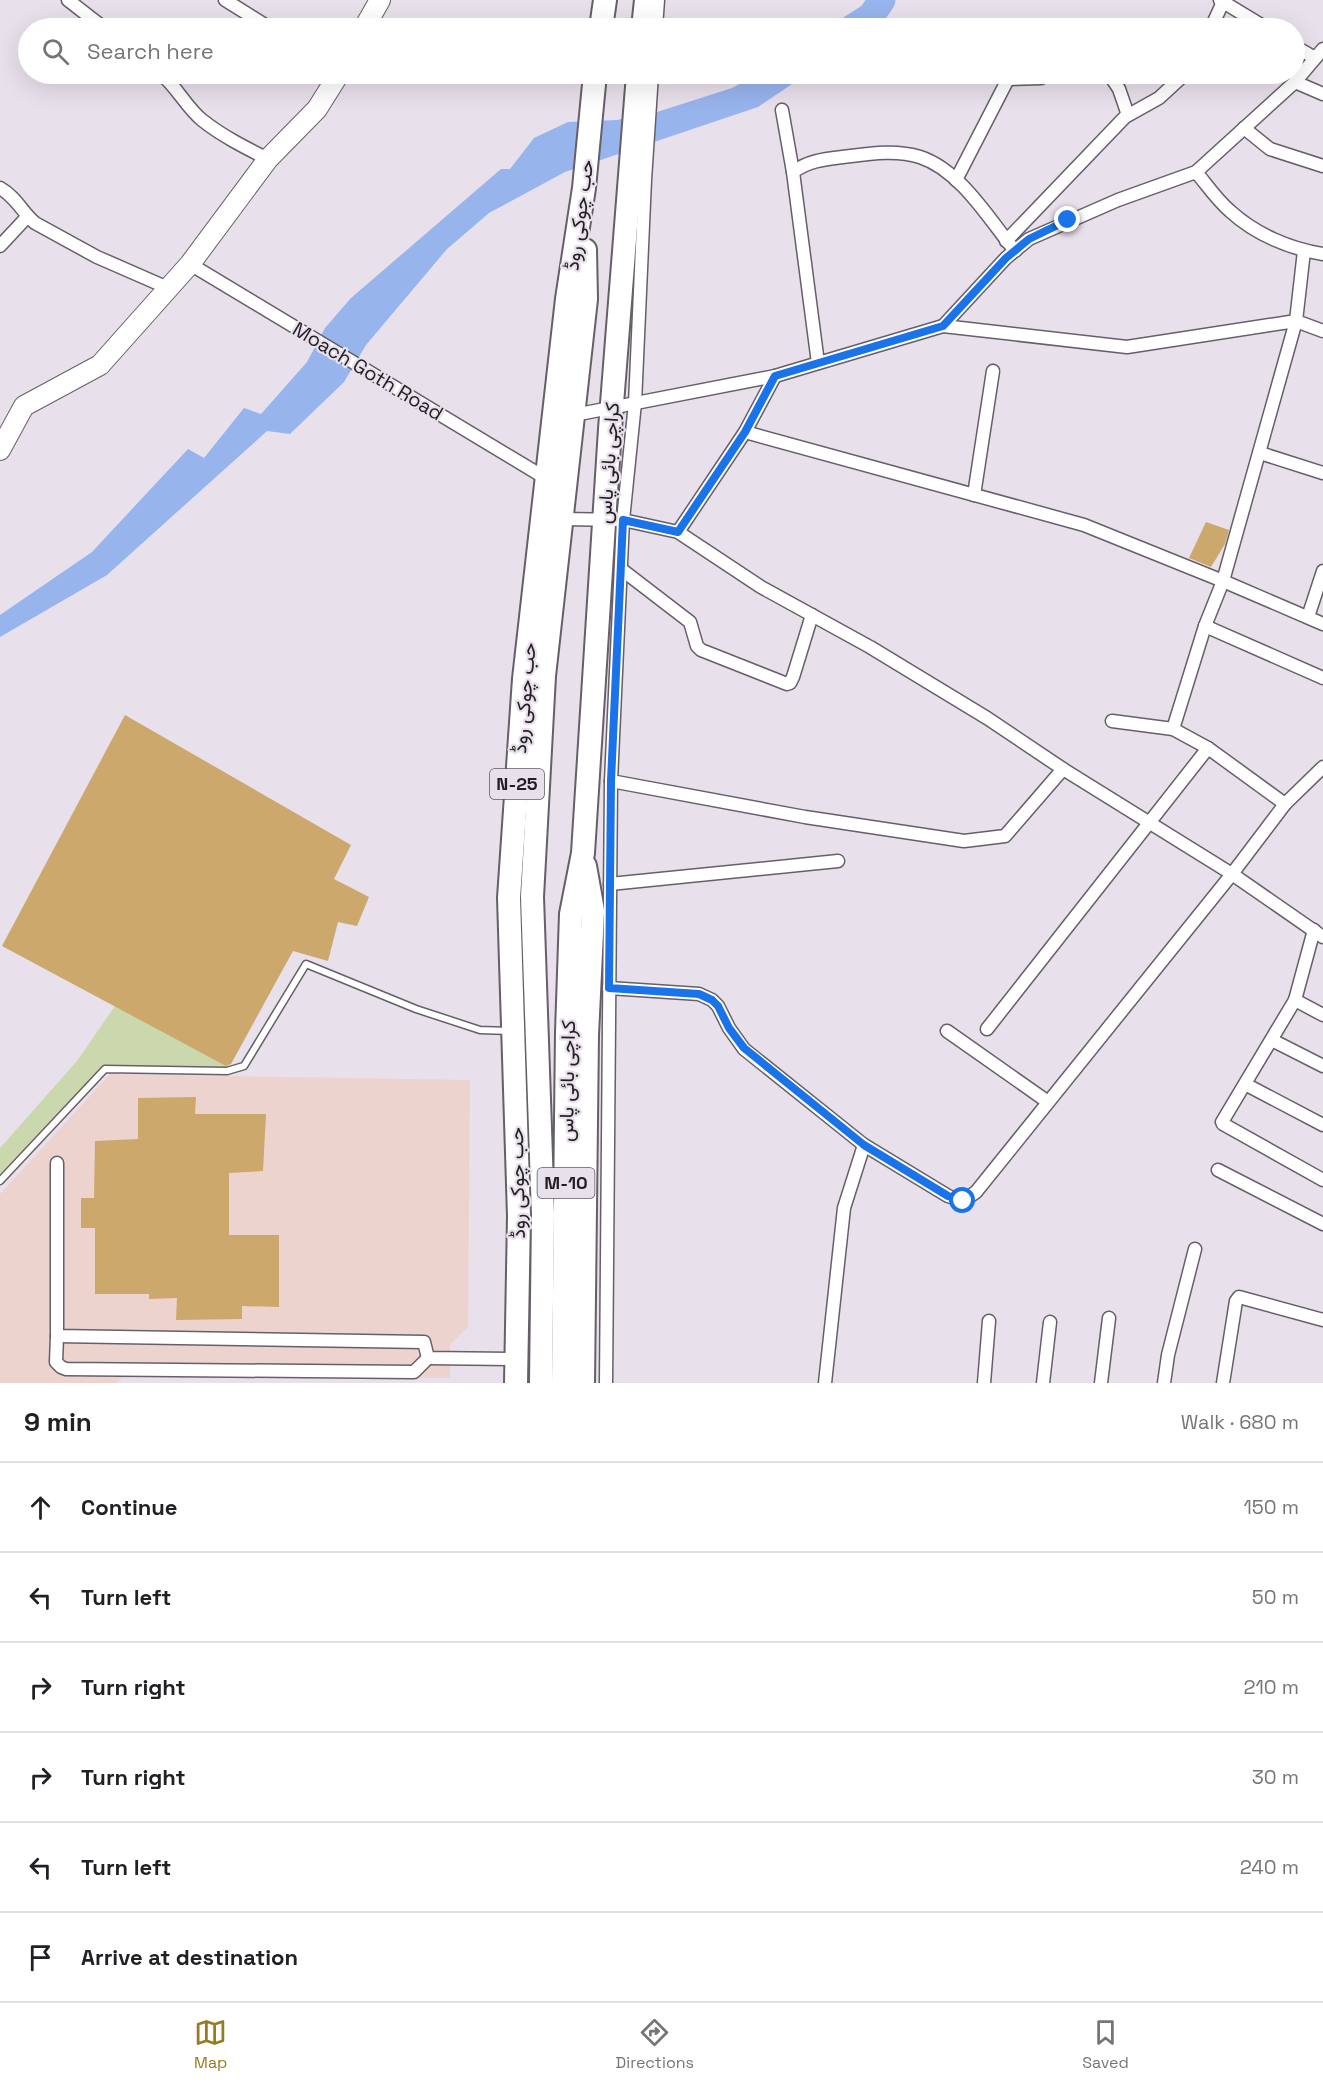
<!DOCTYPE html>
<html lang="en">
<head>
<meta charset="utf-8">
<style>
  :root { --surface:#fff; --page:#f6f6f6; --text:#202124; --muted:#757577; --line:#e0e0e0; --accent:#967b22 }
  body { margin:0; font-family:"Space Grotesk",Vazirmatn,sans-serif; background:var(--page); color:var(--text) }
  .stop { position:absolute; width:18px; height:18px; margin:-14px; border:4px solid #1a73e8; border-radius:50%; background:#fff }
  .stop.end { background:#1a73e8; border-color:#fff; box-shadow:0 2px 6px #0008 }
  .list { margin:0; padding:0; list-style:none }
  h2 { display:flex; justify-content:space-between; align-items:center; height:78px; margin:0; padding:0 24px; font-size:26px }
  h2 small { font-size:20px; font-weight:400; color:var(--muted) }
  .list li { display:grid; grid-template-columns:39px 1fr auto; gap:18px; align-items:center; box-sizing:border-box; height:90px; padding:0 24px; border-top:2px solid var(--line) }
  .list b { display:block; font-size:22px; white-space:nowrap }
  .list em { font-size:20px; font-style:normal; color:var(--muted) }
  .icon { flex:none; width:33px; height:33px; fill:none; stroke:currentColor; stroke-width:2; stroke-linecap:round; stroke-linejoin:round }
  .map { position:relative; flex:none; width:1323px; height:1383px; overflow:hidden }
  .search { position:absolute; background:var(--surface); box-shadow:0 6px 24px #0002; left:18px; right:18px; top:18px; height:66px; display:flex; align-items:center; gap:15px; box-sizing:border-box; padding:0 21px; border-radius:33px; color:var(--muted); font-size:22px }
  .sheet { height:618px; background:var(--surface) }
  nav { display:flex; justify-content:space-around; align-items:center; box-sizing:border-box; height:84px; border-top:2px solid var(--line); background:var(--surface); font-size:16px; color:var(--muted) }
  nav a { display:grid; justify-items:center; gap:3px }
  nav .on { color:var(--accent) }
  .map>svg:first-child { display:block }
  .medical { fill:#edd3ce }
  .green { fill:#cbd8ad }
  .water { fill:#98b4ed }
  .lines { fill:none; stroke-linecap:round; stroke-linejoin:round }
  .river { stroke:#98b4ed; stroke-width:27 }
  .building { fill:#cca86d }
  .lane-casing { stroke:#665f68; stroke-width:9 }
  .street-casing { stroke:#665f68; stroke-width:15 }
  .primary-casing { stroke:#665f68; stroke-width:22 }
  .highway-casing { stroke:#665f68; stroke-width:26 }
  .lane { stroke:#fff; stroke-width:6 }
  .street { stroke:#fff; stroke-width:12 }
  .primary { stroke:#fff; stroke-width:20 }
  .highway { stroke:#fff; stroke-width:22 }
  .route { stroke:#1a73e8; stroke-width:8 }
  .labels { text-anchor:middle; stroke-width:4.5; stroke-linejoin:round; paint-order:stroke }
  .shield { fill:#e8e0eb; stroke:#5d595e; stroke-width:1.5 }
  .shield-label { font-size:18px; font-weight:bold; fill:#211f22 }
  .street-label { font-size:20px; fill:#211f22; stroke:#e8e0eb }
</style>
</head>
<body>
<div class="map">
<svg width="1323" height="1383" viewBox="0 0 1323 1383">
  <rect width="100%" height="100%" fill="#e8e0eb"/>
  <!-- medical -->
  <polygon class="medical" points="110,1074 470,1080 468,1327 450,1345 450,1378 124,1376 117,1383 0,1383 0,1194"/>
  <!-- green -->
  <polygon class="green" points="115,1006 229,1067 103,1067 0,1178 0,1148 77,1061"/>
  <!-- water -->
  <polygon class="water" points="758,74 807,74 758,107 565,172 489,213 447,249 366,345 344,382 290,434 267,431 107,575 0,637 0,615 92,552 188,449 204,458 244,408 261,414 307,362 325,328 351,298 501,169 510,169 534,138 568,122 617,120 657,112 732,88"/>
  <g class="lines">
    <!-- river -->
    <polyline class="river" points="852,28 871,16 882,0"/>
  </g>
  <!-- building -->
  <g class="building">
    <polygon points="1206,522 1229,530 1225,544 1211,567 1189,558"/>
    <polygon points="125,715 351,845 334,879 369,897 357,926 338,922 328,961 293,951 231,1064 226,1066 2,946"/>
    <polygon points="196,1097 195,1114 266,1114 263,1171 229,1173 229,1235 279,1235 279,1307 242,1306 242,1319 176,1320 177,1298 149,1299 149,1294 95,1294 95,1228 81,1228 81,1198 94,1198 95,1141 138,1139 138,1098"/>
  </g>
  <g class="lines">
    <defs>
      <polyline id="lane" points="0,1181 105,1069 227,1071 244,1066 306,964 416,1009 480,1030 510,1031"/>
      <g id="street">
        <polyline points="68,0 104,28"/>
        <polyline points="225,0 270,28"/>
        <polyline points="1220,0 1266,28"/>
        <polyline points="656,28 658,0"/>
        <polyline points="1211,28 1223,2"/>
        <polyline points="1294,46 1315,58"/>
        <path d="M161,74C177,87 186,107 202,120C222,136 246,148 268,159"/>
        <polyline points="988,74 1008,79 1041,78"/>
        <polyline points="1109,74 1119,89 1128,115"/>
        <polyline points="1295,82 1323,94"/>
        <polyline points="782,110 793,172 818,363"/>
        <polyline points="1244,128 1270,149 1323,166"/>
        <path d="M793,172C811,159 829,159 851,156C873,153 898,150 920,157C960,170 989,219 1015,251"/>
        <path d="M1196,172C1207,185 1217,200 1230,211C1255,234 1290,249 1323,254"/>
        <polyline points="956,180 1008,79"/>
        <path d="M0,188C17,198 21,211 35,223L97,257L168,288"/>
        <polyline points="1006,241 1125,117 1159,98 1185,74"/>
        <polyline points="0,246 27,217"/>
        <polyline points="190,264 547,479"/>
        <polyline points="943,326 1006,258 1029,239 1118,200 1196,172 1295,82 1323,49"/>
        <polyline points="574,415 775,376 943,326 1127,347 1296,321 1323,331"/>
        <polyline points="745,432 1084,525 1223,581 1323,624"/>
        <polyline points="1260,453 1323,473"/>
        <polyline points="974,495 993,371"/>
        <polyline points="563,519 623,520 678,532 761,587 870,647 987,718 1063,769 1232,874 1323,937"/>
        <polyline points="678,532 745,432 775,376"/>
        <polyline points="621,569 690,622 697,646 701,650 787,684 790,683 793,677 812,615"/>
        <polyline points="1308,617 1323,571"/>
        <polyline points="1205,626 1323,678"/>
        <polyline points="1112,721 1173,729 1208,748 1285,804"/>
        <polyline points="1173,729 1205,626 1223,581 1296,321 1304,251"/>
        <polyline points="611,781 805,817 964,841 1005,836 1063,769"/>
        <polyline points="610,884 838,861"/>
        <polyline points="1314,930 1295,1000 1222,1122 1223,1124 1323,1180"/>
        <polyline points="609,988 699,994 712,1000 718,1006 729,1028 744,1049 864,1145"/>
        <polyline points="1295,1000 1323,1015"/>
        <polyline points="987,1029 1208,748"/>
        <polyline points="947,1031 1048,1102"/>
        <polyline points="1272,1040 1323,1066"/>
        <polyline points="1245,1084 1323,1125"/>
        <polyline points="57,1163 57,1336 424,1342 428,1358 516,1359"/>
        <polyline points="1218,1170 1323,1224"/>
        <polyline points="57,1336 56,1362 61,1367 66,1369 414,1372 428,1358"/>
        <polyline points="606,1383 611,781 623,520 635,403 645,180 652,74"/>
        <polyline points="825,1383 844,1208 864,1145 948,1196 963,1201 976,1192 1232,874 1285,804 1323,767"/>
        <polyline points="984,1383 989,1321"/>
        <polyline points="1043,1383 1050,1322"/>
        <polyline points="1101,1383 1109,1318"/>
        <polyline points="1164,1383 1168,1355 1195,1249"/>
        <polyline points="1223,1383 1236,1301 1239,1297 1323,1320"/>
      </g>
      <g id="primary">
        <polyline points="364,28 380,0"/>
        <polyline points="0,450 24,406 100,365 190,264 268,159 317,109 339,74"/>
      </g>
      <g id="highway">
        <polyline points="601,28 605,0"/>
        <polyline points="643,28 646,0"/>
        <polyline points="516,1383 519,1216 509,898 524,679 567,299 584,188 595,74"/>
        <polyline points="541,1383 543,1215 532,897 544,676 586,299 585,250"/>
        <polyline points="563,1383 567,1032 571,914 583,853 610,429 638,74"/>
        <polyline points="583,1383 587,1035 593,911 585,866"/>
      </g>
    </defs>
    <!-- lane casing -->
    <use href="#lane" class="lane-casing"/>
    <!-- street casing -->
    <use href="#street" class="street-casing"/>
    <!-- primary casing -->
    <use href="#primary" class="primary-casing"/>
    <!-- highway casing -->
    <use href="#highway" class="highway-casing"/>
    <!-- lane -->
    <use href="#lane" class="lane"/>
    <!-- street -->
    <use href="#street" class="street"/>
    <!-- primary -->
    <use href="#primary" class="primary"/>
    <!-- highway -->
    <use href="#highway" class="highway"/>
  </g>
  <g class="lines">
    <!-- route -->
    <polyline class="route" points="963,1201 948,1196 864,1145 744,1048 729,1028 718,1006 712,1000 699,994 609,988 611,781 623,520 678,532 745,432 775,376 943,326 1006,258 1029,239 1068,220"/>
  </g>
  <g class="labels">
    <!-- shield labels -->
    <g class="shield">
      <rect x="490" y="769" width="54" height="30" rx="4.5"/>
      <rect x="537.5" y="1168" width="57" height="30" rx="4.5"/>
    </g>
    <g class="shield-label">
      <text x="517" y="790">N-25</text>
      <text x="566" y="1189">M-10</text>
    </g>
    <!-- street labels -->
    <g class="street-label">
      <text transform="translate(579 215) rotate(-82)" y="7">حب چوکی روڈ</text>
      <text transform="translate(368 371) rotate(31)" y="7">Moach Goth Road</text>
      <text transform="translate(608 463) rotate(-86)" y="7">کراچی بائی پاس</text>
      <text transform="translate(524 698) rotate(-85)" y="7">حب چوکی روڈ</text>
      <text transform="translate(567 1081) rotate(-89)" y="7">کراچی بائی پاس</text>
      <text transform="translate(517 1183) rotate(-91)" y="7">حب چوکی روڈ</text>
    </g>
  </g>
</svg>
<div class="stop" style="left:963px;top:1201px"></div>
<div class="stop end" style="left:1068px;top:220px"></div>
<div class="search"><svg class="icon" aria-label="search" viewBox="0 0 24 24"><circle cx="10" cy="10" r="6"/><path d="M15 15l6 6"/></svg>Search here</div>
</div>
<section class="sheet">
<h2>9 min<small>Walk · 680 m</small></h2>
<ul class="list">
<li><svg class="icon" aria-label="ahead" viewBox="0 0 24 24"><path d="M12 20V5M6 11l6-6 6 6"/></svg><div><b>Continue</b></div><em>150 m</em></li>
<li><svg class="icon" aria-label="left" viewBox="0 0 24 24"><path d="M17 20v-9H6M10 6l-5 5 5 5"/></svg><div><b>Turn left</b></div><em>50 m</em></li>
<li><svg class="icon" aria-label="right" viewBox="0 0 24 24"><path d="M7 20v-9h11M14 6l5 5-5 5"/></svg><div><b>Turn right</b></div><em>210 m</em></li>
<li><svg class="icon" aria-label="right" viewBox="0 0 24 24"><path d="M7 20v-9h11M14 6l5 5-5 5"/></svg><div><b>Turn right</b></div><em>30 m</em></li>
<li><svg class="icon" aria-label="left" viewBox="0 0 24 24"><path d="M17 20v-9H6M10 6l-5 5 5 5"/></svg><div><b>Turn left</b></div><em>240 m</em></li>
<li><svg class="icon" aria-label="arrive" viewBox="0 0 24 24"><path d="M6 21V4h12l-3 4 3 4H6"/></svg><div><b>Arrive at destination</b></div></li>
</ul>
</section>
<nav>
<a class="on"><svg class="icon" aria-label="map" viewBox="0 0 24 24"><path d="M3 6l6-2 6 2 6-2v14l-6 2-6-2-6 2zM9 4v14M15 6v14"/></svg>Map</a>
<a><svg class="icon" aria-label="directions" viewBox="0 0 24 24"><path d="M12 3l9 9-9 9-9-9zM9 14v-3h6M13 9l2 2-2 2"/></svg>Directions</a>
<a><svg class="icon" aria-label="saved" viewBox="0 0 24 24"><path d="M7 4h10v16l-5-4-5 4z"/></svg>Saved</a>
</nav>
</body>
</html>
